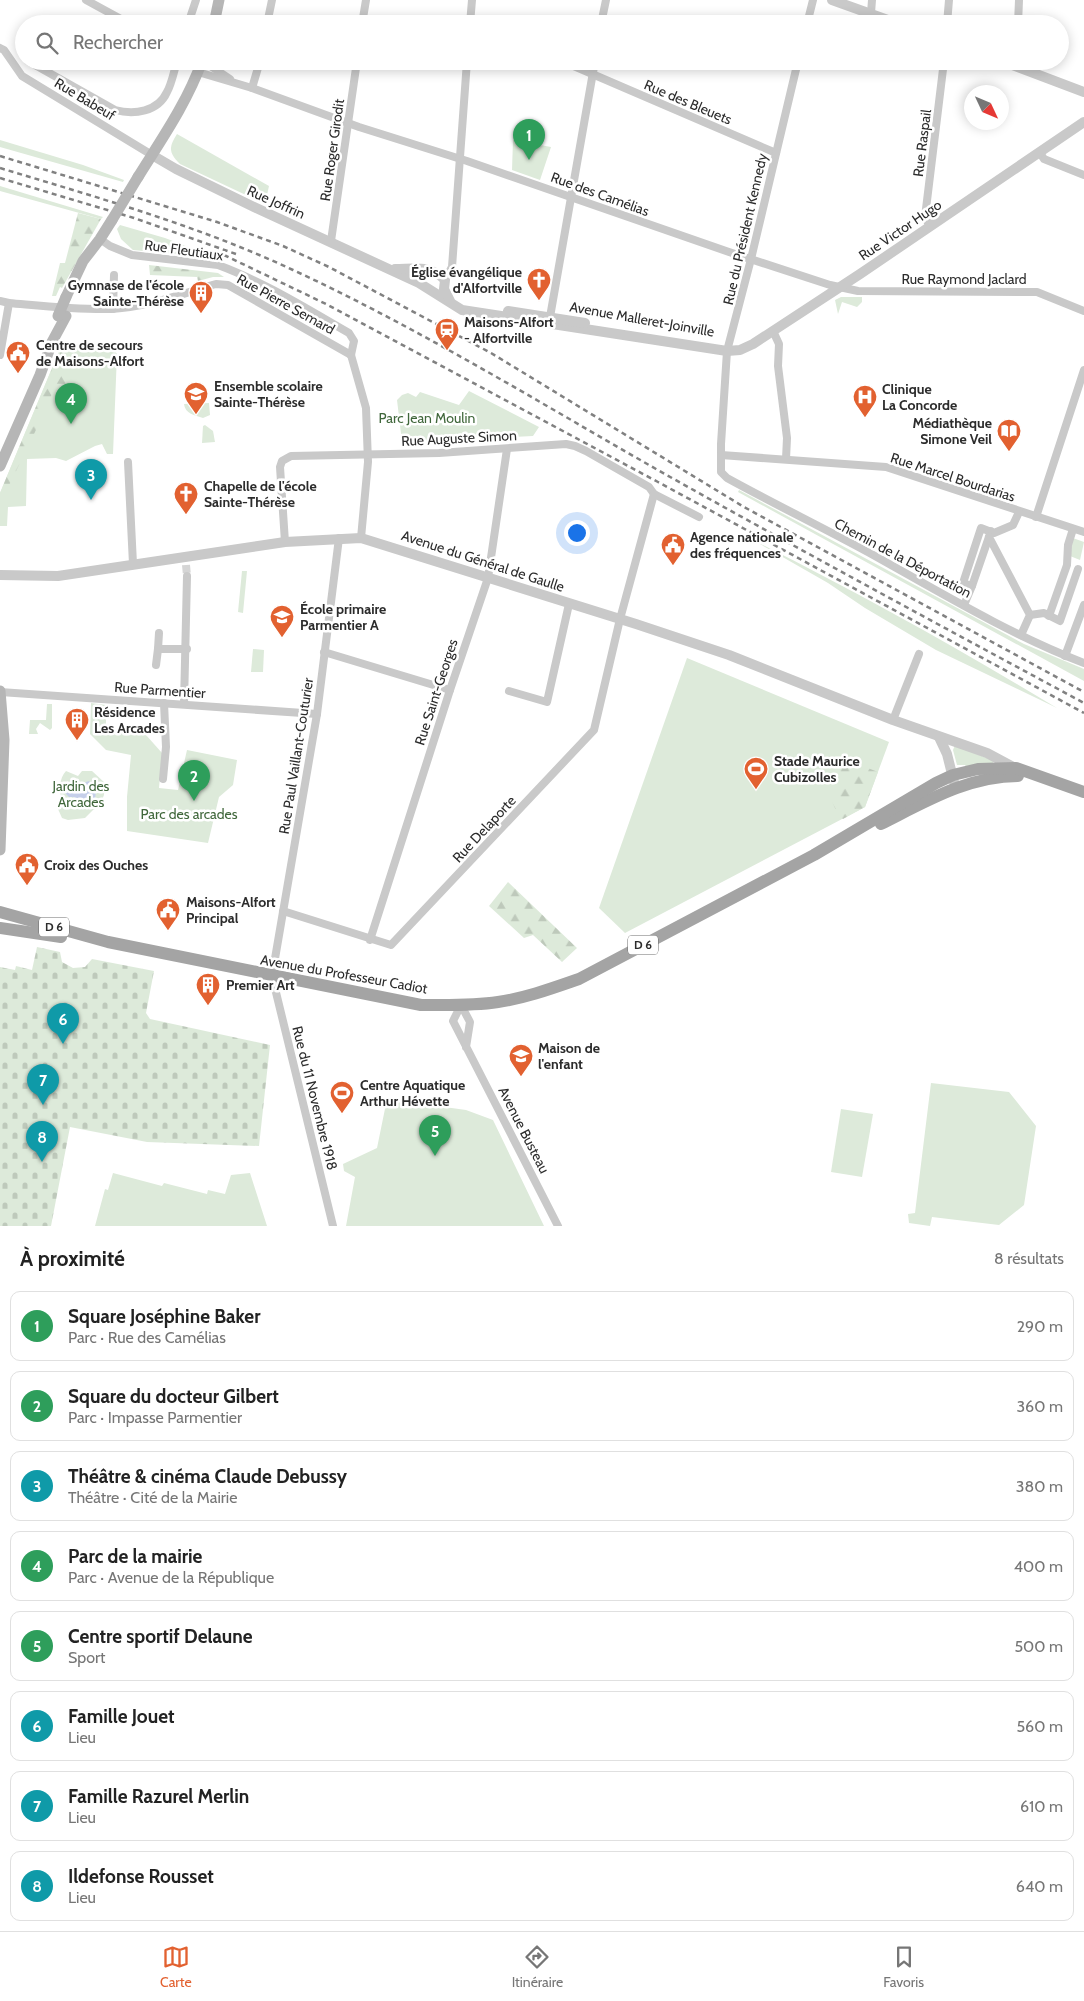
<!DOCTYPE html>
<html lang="fr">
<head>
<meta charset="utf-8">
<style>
  :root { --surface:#fff; --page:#f6f6f6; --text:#222; --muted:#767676; --line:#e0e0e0; --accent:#e26130 }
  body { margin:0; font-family:Cabin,sans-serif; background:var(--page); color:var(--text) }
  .compass { position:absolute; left:964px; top:85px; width:45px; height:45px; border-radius:50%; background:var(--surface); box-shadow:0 2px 12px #0003; rotate:134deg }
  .you { position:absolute; left:576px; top:532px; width:18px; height:18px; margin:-12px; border:4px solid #fff; border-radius:50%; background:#1a73e8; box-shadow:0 0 0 8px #1a73e833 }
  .badge { display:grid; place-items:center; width:32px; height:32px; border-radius:50%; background:var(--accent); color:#fff; font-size:16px; font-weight:700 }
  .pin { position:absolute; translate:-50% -41px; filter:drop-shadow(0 1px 2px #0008) }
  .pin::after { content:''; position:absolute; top:26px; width:18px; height:15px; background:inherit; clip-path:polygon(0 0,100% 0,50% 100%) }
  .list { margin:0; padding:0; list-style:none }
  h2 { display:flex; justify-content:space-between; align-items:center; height:65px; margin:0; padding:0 20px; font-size:21px }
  h2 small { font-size:16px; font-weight:400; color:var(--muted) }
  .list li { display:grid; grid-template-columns:32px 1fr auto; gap:15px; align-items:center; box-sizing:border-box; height:70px; margin:0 10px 10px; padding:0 10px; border:1px solid var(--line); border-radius:10px }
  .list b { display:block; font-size:19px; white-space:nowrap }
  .list p { margin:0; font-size:16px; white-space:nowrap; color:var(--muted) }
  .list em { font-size:16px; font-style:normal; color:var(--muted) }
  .icon { flex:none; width:28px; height:28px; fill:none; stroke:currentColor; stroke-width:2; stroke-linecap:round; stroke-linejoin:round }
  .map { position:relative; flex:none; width:1084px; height:1226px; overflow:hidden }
  .search { position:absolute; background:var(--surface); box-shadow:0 2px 12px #0003; left:15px; right:15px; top:15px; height:55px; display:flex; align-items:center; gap:12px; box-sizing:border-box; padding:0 18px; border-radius:28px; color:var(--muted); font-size:19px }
  .sheet { height:705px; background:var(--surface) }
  nav { display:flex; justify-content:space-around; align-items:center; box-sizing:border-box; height:70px; border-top:1px solid var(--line); background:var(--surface); font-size:14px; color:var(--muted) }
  nav a { display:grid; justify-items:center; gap:2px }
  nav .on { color:var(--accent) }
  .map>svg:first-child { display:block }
  .green { fill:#ddeada }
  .forest { fill:url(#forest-firs) }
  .cemetery { fill:url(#cemetery-stones) }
  .water { fill:#c6cfea }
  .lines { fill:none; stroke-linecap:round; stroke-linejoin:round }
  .minor-tunnel { stroke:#d5d5d5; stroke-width:8; stroke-dasharray:8 4; stroke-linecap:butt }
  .minor { stroke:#c9c9c9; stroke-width:8 }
  .tertiary { stroke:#c9c9c9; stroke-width:10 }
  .secondary { stroke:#b6b6b6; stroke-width:11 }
  .primary { stroke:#a4a4a4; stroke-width:12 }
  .rail { stroke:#818181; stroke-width:2.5; stroke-dasharray:5 4; stroke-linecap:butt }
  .secondary-bridge { stroke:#b6b6b6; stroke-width:11 }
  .labels { text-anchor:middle; stroke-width:5; stroke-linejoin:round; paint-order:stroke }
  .shield { fill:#fff; stroke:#6b6b6b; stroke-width:1 }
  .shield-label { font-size:12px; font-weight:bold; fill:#2c2c2c }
  .street-label { font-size:14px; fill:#2c2c2c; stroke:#fff }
  .poi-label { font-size:14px; font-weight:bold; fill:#2c2c2c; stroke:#fff; text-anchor:start }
  .park-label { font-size:14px; fill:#40673b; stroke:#fff }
</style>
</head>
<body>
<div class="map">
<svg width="1084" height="1226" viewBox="0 0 1084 1226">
  <defs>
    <pattern id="forest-firs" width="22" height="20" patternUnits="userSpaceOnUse" patternTransform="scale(1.25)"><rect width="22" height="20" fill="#ddeada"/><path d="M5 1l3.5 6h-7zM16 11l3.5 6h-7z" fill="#bec9bb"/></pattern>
    <pattern id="cemetery-stones" width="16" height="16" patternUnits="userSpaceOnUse" patternTransform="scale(1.25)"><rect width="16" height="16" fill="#ddeada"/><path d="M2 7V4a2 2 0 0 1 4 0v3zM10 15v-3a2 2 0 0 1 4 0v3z" fill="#bec9bb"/></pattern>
  </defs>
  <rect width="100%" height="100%" fill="#fff"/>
  <!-- green -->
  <g class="green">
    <path d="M177,134L269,186L265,204L180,164C168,152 169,147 177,134Z"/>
    <polygon points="0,140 83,165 124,180 123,182 0,147"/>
    <polygon points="513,140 551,147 540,180 512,170"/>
    <polygon points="0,186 103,217 101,219 0,191"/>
    <polygon points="120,225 165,238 225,261 208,257 133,250 121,239 117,229"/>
    <polygon points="841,297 862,297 862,302 857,307 842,302 838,314 835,300"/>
    <polygon points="83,341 111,347 117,354 113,454 107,454 102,444 95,446 66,461 56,458 27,459 26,506 8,507 7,526 0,526 0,493 60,349 72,348"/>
    <polygon points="469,391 539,427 533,436 402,442 397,400 402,395 408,393 416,397 420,392 459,405"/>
    <path d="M209,403L210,415L203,418C195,415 185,414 184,404Z"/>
    <polygon points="205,425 213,431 215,442 202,443 203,426"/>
    <polygon points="739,490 1024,644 1084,669 1084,681 738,492"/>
    <polygon points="1070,537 1084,542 1080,560 1070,556"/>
    <path d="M753,540C857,592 958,648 1057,708L936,650L865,608L828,583Z"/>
    <polygon points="242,571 247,571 243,613 238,612"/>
    <polygon points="253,649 264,650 263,672 251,672"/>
    <polygon points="687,658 889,742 865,807 625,933 599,908"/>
    <polygon points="91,703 106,705 106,729 146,735 162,753 159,788 178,790 187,750 237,760 233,785 219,797 208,843 127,831 127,797 131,755 106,750 90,734"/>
    <polygon points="47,704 52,704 52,728 50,730 40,723 36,729 38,734 29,734 30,720 46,720"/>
    <polygon points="955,745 994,761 993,763 966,767 965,765 957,765 953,750"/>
    <path d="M66,771L78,776L82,771H92L105,783L104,795L99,807L93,810L85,818L68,820L62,818L58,809L62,801C59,791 59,778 66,771Z"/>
    <polygon points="931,1083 1009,1092 1036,1126 1024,1205 999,1225 932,1217 930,1226 909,1223 908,1214 915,1213"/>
    <polygon points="387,1099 466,1110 493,1120 544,1226 346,1226 355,1177 344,1171 343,1164 377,1148"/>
    <polygon points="841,1109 873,1114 862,1177 831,1172"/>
    <polygon points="113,1173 162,1186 164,1183 207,1194 208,1190 225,1194 231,1175 250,1173 267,1226 95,1226 105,1189 108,1190"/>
  </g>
  <!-- forest -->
  <g class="forest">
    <polygon points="78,213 101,219 62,288 60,287 56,296 52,296 60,263 65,263"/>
    <polygon points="149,265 218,273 224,277 213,277 198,281 197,277 150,275"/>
    <polygon points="78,344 82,351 73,354 65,371 75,381 71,388 54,385 50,401 2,500 0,509 0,493 60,349 72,348"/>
    <polygon points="837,756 878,772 865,807 843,819 838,815 825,785"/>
    <polygon points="508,882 577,948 562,962 533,935 524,938 489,906"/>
  </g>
  <!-- cemetery -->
  <polygon class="cemetery" points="37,947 60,952 62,962 73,968 85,967 92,959 154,971 146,1013 150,1019 270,1045 259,1146 147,1142 70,1127 51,1226 0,1226 0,967 15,970 16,966 32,970"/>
  <!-- water -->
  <polygon class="water" points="89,781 96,791 95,799 85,799 78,802 74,797 69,797 65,793 70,785 74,785 80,789 86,782"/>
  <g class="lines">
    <!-- minor-tunnel -->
    <polyline class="minor-tunnel" points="186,565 187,576"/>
    <!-- minor -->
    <g class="minor">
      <polyline points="86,0 130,24"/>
      <polyline points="871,13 872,0"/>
      <polyline points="188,24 196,0"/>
      <polyline points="267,24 272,0"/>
      <polyline points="362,24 366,0"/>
      <polyline points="470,24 472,0"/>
      <polyline points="601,24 606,0"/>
      <polyline points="807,24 813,0"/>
      <polyline points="947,24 949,0"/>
      <polyline points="1018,24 1019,0"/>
      <polyline points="0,48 4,50 22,76 152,155"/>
      <path d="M28,61L115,110C134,115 158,112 167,92C172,83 174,71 177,61"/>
      <polyline points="203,61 230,79"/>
      <polyline points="562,61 776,153"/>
      <path d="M798,61L751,259L727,351L721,444V472L727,478C776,505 826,529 875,556C943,594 1011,635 1084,663"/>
      <polyline points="198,72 252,88 359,127 467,161 729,252 830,285 858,291 1037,292 1084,311"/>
      <polyline points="252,88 260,61"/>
      <polyline points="1040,153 1044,159 1084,175"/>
      <polyline points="930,227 925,217 944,61"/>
      <path d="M100,239L110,246L132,255L218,265C264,282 307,309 349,333L354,341L351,355"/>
      <polyline points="331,241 357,61"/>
      <polyline points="445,280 452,267 467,61"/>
      <path d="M0,301L9,303C43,306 77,310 112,309C147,307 182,294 216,284L228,285L351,355"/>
      <polyline points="113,309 114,275"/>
      <polyline points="550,317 595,61"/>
      <polyline points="773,331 779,344 778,366 787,438 786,459"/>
      <polyline points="0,355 9,303"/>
      <polyline points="351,355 366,408 368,462 361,538"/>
      <polyline points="721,455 886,467 1084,532"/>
      <polyline points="128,462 133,564"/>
      <polyline points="1036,517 1084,370"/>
      <polyline points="991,531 972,586 963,583 981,528 994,533 1013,525 1019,512"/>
      <polyline points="989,537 1030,615 1021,635"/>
      <polyline points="285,542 280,467 282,461 291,456 439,453 566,444 575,446 586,451 649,487 654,494 699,517"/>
      <polyline points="964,605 972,586"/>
      <polyline points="1030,615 1044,613 1060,621 1078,569"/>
      <polyline points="1049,616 1067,565 1068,545 1073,529"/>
      <polyline points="159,633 158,649 187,649"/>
      <polyline points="324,652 450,690"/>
      <polyline points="1065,656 1084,605"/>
      <polyline points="156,665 158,649"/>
      <polyline points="509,691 547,702 569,604"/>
      <polyline points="0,692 317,714"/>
      <polyline points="184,704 187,576"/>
      <polyline points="893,720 919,654"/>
      <polyline points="163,779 166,747 164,703"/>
      <polyline points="283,911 391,945 594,730 620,619 654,494"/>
      <polyline points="370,940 450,690 488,578 507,449"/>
      <polyline points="466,1047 470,1022 461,1005 453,1021 558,1226"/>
      <polyline points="333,1226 272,976 317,714 339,538"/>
    </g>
    <!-- tertiary -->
    <g class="tertiary">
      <polyline points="832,0 899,24"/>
      <polyline points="1002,61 1084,92"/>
      <polyline points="152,155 176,169 254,207 419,283 462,310 727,351 740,350 753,344 860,274 1084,122"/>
      <path d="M395,269C414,269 432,265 445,280L444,289L450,301"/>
      <polyline points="508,311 585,323"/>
      <polyline points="0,575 58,576 285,542 361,538 636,624 729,655 893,720 987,753 1015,768"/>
      <polyline points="939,737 947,754 954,782"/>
    </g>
    <!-- secondary -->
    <g class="secondary">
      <polyline points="214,24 219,0"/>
      <path d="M138,177C161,140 187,103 202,61"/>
      <polyline points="66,297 83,261 100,239 112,220"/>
      <polyline points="0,466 40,375 52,342 66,316"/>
      <polyline points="0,691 4,740 0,850"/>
    </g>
    <!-- primary -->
    <g class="primary">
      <path d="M881,824C925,802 968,776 1018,776"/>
      <path d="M0,912L108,942L421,1005C447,1005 472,1006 498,1002C526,998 553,988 579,979L814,855L936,783L953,775L978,769L1016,768L1084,792"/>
      <polyline points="0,928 61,937"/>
    </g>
    <!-- rail -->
    <g class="rail">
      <polyline points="0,156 217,222 283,246 329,267 491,353 744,507 1084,692"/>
      <path d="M0,168C99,198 199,226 293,270C418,328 537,401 656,469C798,549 941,626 1084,703"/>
      <polyline points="0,178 134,218 236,254"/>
      <polyline points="224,255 326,304 658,482 1084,713"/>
    </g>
    <!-- secondary-bridge -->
    <g class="secondary-bridge">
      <polyline points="112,220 138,177"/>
      <polyline points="58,316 66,297"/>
    </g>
  </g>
  <!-- icons -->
  <defs>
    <symbol id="church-pin" viewBox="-11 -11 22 30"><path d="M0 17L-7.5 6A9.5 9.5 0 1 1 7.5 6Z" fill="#e26130" stroke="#fff"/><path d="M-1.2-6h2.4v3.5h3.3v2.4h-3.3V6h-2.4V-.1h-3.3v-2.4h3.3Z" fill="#fff"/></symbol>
    <symbol id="building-pin" viewBox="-11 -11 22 30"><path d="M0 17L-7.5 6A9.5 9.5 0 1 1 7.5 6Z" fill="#e26130" stroke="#fff"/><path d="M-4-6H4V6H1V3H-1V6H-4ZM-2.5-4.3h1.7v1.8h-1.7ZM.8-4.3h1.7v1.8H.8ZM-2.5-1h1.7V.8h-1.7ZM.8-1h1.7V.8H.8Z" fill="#fff"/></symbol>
    <symbol id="station-pin" viewBox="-11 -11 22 30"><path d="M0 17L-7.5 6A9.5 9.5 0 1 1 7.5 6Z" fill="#e26130" stroke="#fff"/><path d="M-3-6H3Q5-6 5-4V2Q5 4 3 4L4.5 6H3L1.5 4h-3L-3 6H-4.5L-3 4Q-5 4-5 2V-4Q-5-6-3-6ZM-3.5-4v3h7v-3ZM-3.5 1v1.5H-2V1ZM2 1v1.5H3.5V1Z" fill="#fff"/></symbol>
    <symbol id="civic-pin" viewBox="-11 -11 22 30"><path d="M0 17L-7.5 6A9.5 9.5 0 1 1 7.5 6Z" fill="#e26130" stroke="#fff"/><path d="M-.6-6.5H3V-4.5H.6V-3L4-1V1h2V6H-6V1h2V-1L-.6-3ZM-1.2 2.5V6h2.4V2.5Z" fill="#fff"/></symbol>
    <symbol id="school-pin" viewBox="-11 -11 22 30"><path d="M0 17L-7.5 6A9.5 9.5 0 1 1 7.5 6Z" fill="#e26130" stroke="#fff"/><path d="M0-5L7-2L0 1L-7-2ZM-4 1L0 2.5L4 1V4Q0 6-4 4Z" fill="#fff"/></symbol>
    <symbol id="hospital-pin" viewBox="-11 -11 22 30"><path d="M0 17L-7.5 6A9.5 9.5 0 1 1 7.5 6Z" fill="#e26130" stroke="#fff"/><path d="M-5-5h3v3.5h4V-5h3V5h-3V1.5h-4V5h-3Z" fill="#fff"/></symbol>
    <symbol id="library-pin" viewBox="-11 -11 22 30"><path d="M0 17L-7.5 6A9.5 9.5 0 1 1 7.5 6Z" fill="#e26130" stroke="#fff"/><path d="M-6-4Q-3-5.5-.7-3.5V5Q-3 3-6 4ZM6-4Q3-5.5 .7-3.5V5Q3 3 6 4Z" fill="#fff"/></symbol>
    <symbol id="stadium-pin" viewBox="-11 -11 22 30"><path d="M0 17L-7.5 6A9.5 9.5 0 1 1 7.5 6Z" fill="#e26130" stroke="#fff"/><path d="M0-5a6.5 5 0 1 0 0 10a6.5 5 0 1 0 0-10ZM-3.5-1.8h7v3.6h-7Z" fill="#fff"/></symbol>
  </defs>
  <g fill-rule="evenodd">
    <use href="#church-pin" x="525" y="266" width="28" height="38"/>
    <use href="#building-pin" x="187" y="279" width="28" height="38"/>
    <use href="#station-pin" x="433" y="316" width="28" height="38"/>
    <use href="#civic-pin" x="4" y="339" width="28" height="38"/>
    <use href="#school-pin" x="182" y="380" width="28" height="38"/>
    <use href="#hospital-pin" x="851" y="383" width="28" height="38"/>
    <use href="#library-pin" x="995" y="417" width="28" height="38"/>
    <use href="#church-pin" x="172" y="480" width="28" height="38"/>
    <use href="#civic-pin" x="659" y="531" width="28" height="38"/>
    <use href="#school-pin" x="268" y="603" width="28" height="38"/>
    <use href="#building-pin" x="63" y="706" width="28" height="38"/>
    <use href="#stadium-pin" x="742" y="755" width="28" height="38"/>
    <use href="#civic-pin" x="13" y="851" width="28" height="38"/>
    <use href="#civic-pin" x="154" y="896" width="28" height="38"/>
    <use href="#building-pin" x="194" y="971" width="28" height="38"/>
    <use href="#school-pin" x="507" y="1042" width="28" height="38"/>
    <use href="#stadium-pin" x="328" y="1079" width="28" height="38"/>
  </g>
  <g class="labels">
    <!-- shield labels -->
    <g class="shield">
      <rect x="39" y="917.5" width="30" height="19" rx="4"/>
      <rect x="628" y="935.5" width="30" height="19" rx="4"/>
    </g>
    <g class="shield-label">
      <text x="54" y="931">D 6</text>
      <text x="643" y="949">D 6</text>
    </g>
    <!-- street labels -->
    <g class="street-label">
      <text transform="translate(85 99) rotate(31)" y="5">Rue Babeuf</text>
      <text transform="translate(688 102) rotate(23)" y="5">Rue des Bleuets</text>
      <text transform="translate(922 143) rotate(-83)" y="5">Rue Raspail</text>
      <text transform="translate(332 150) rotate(-82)" y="5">Rue Roger Girodit</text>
      <text transform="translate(600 194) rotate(20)" y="5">Rue des Camélias</text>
      <text transform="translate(276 202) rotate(24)" y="5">Rue Joffrin</text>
      <text transform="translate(745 229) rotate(-77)" y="5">Rue du Président Kennedy</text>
      <text transform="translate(900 230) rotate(-34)" y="5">Rue Victor Hugo</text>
      <text transform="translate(184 250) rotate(8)" y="5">Rue Fleutiaux</text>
      <text x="964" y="284">Rue Raymond Jaclard</text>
      <text transform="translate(286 304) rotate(29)" y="5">Rue Pierre Semard</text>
      <text transform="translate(642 319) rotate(10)" y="5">Avenue Malleret-Joinville</text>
      <text transform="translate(459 438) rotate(-3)" y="5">Rue Auguste Simon</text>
      <text transform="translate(953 477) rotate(18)" y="5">Rue Marcel Bourdarias</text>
      <text transform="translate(903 558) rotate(28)" y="5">Chemin de la Déportation</text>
      <text transform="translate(483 561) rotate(18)" y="5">Avenue du Général de Gaulle</text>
      <text transform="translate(160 690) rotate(4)" y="5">Rue Parmentier</text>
      <text transform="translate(436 692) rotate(-72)" y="5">Rue Saint-Georges</text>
      <text transform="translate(296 756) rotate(-81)" y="5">Rue Paul Vaillant-Couturier</text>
      <text transform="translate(484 829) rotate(-47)" y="5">Rue Delaporte</text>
      <text transform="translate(344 974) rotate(10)" y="5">Avenue du Professeur Cadiot</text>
      <text transform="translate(315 1098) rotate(76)" y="5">Rue du 11 Novembre 1918</text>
      <text transform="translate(524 1130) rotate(63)" y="5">Avenue Busteau</text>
    </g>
    <!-- poi labels -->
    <g class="poi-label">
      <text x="522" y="277" text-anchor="end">Église évangélique<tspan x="522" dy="16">d'Alfortville</tspan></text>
      <text x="184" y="290" text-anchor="end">Gymnase de l'école<tspan x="184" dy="16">Sainte-Thérèse</tspan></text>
      <text x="464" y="327">Maisons-Alfort<tspan x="464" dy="16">- Alfortville</tspan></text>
      <text x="36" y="350">Centre de secours<tspan x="36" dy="16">de Maisons-Alfort</tspan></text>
      <text x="214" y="391">Ensemble scolaire<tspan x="214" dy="16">Sainte-Thérèse</tspan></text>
      <text x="882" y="394">Clinique<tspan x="882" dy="16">La Concorde</tspan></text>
      <text x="992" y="428" text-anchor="end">Médiathèque<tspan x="992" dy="16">Simone Veil</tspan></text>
      <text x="204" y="491">Chapelle de l'école<tspan x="204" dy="16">Sainte-Thérèse</tspan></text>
      <text x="690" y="542">Agence nationale<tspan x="690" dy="16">des fréquences</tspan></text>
      <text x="300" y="614">École primaire<tspan x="300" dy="16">Parmentier A</tspan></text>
      <text x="94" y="717">Résidence<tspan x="94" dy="16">Les Arcades</tspan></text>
      <text x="774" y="766">Stade Maurice<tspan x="774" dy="16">Cubizolles</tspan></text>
      <text x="44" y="870">Croix des Ouches</text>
      <text x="186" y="907">Maisons-Alfort<tspan x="186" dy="16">Principal</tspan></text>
      <text x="226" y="990">Premier Art</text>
      <text x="538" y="1053">Maison de<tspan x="538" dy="16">l'enfant</tspan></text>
      <text x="360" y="1090">Centre Aquatique<tspan x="360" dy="16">Arthur Hévette</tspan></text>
    </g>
    <!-- park labels -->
    <g class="park-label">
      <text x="427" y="423">Parc Jean Moulin</text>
      <text x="81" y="791">Jardin des<tspan x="81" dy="16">Arcades</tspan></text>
      <text x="189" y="819">Parc des arcades</text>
    </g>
  </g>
</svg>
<svg class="compass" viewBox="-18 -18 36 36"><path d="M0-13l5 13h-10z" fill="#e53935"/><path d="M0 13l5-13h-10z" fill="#767676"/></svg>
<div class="you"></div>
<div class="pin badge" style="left:529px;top:160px;background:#2e9e5b">1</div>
<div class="pin badge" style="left:194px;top:801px;background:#2e9e5b">2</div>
<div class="pin badge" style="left:91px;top:500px;background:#0f9aa8">3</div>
<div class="pin badge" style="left:71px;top:424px;background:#2e9e5b">4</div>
<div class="pin badge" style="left:435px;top:1156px;background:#2e9e5b">5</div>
<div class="pin badge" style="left:63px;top:1044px;background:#0f9aa8">6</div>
<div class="pin badge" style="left:43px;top:1105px;background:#0f9aa8">7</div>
<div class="pin badge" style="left:42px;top:1162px;background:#0f9aa8">8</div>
<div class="search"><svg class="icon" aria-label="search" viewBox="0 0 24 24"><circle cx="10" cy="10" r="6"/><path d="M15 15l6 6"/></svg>Rechercher</div>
</div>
<section class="sheet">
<h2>À proximité<small>8 résultats</small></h2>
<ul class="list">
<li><span class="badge" style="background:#2e9e5b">1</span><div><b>Square Joséphine Baker</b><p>Parc · Rue des Camélias</p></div><em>290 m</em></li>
<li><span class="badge" style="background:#2e9e5b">2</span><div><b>Square du docteur Gilbert</b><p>Parc · Impasse Parmentier</p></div><em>360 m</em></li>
<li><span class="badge" style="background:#0f9aa8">3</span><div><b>Théâtre &amp; cinéma Claude Debussy</b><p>Théâtre · Cité de la Mairie</p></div><em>380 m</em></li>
<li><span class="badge" style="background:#2e9e5b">4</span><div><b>Parc de la mairie</b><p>Parc · Avenue de la République</p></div><em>400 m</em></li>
<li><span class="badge" style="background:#2e9e5b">5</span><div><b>Centre sportif Delaune</b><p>Sport</p></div><em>500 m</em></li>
<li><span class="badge" style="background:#0f9aa8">6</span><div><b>Famille Jouet</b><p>Lieu</p></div><em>560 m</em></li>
<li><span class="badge" style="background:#0f9aa8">7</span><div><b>Famille Razurel Merlin</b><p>Lieu</p></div><em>610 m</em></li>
<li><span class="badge" style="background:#0f9aa8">8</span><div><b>Ildefonse Rousset</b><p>Lieu</p></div><em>640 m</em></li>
</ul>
</section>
<nav>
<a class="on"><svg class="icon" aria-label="map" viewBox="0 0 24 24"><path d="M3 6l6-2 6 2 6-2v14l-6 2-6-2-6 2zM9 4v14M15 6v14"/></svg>Carte</a>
<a><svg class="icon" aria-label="directions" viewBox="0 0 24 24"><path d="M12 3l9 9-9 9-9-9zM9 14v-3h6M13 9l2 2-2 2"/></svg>Itinéraire</a>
<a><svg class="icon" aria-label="saved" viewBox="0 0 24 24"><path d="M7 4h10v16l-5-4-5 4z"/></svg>Favoris</a>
</nav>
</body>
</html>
